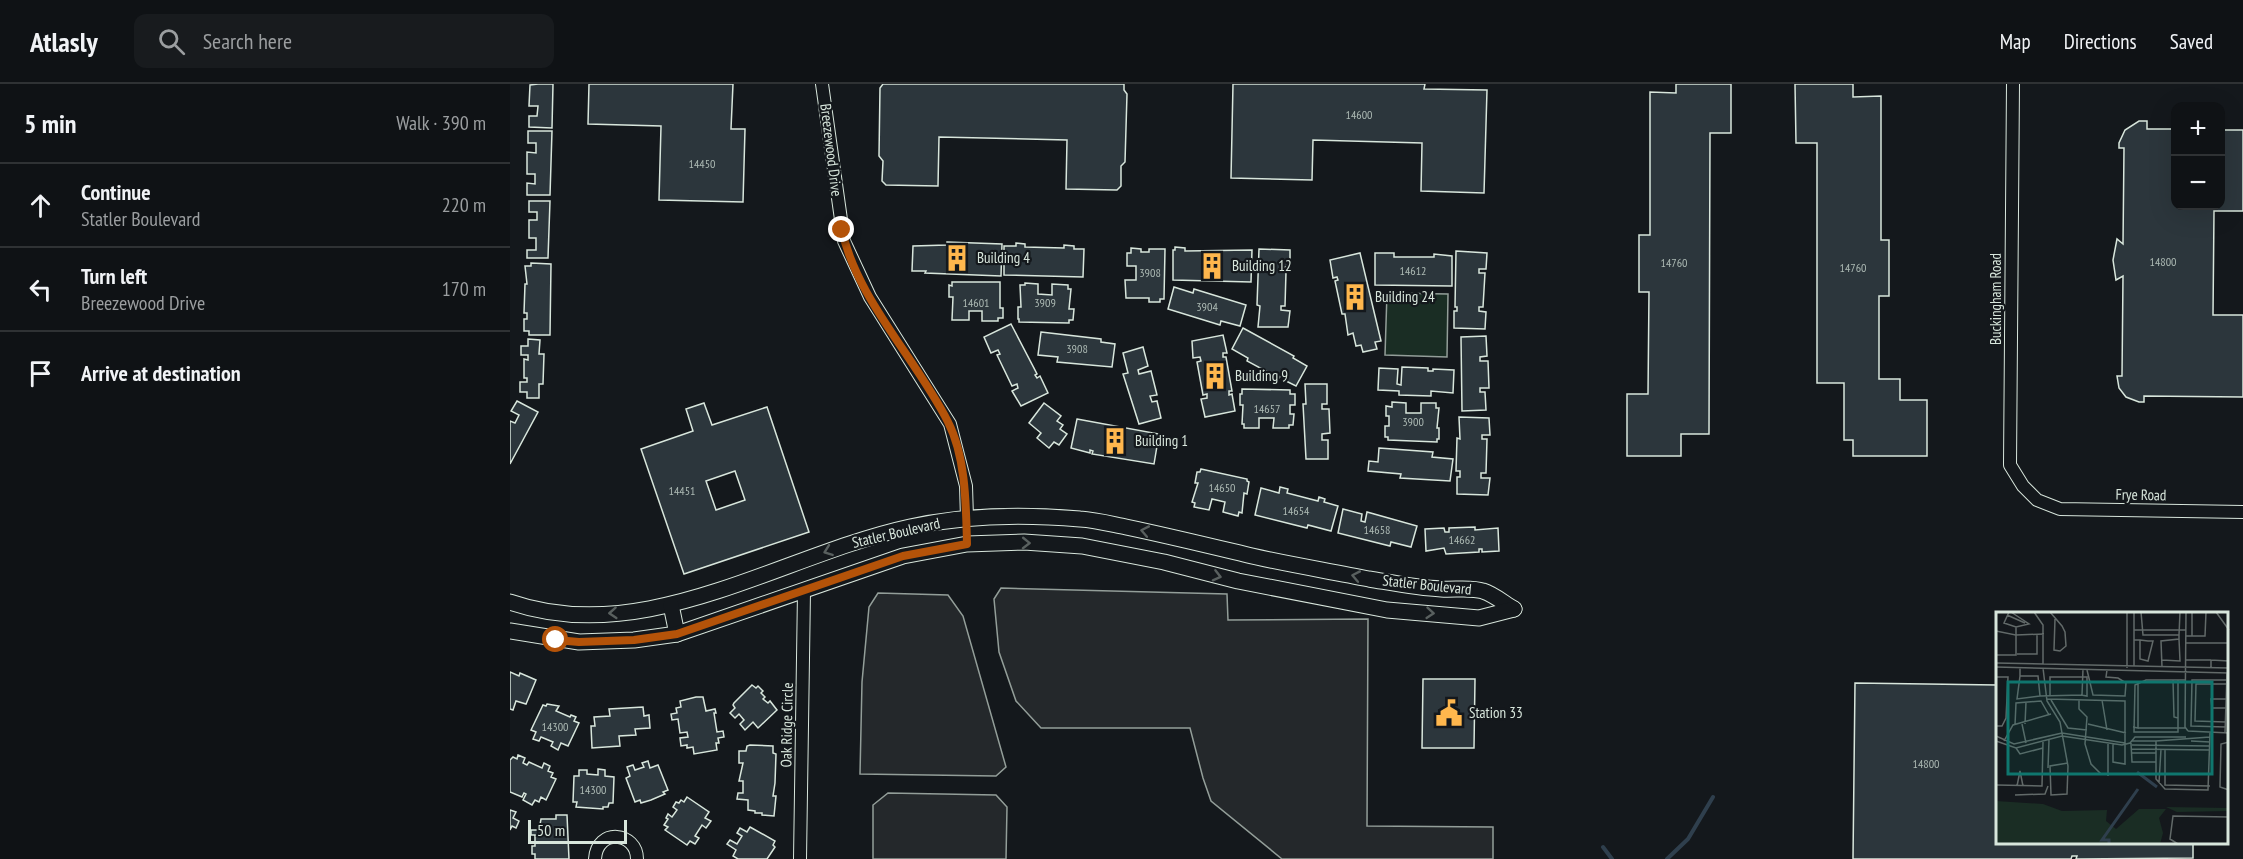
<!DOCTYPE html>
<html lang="en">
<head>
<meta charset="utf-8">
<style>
  :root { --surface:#0f1215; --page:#181b1e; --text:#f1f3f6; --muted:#9b9ea0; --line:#2f3234 }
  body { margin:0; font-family:"PT Sans Narrow",sans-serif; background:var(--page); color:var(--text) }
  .controls { position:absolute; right:18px; top:18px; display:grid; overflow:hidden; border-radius:12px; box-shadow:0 6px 24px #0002 }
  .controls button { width:54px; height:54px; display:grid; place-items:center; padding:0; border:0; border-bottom:2px solid var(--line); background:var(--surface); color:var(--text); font:30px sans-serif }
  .scale { position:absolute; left:18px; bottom:15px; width:99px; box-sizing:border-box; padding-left:6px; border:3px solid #d8e6dc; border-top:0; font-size:16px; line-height:21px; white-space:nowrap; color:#d8e6dc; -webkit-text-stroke:4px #14181c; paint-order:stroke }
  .stop { position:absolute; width:18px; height:18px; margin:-14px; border:4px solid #b45309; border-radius:50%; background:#fff }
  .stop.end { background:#b45309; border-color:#fff; box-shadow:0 2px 6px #0008 }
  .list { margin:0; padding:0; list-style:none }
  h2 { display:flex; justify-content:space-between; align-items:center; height:78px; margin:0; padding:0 24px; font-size:26px }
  h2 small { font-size:20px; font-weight:400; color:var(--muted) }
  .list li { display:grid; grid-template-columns:39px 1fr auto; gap:18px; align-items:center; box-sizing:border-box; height:84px; padding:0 24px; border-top:2px solid var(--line) }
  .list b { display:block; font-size:22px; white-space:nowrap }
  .list p { margin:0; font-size:20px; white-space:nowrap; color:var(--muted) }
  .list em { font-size:20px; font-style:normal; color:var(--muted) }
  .icon { flex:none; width:33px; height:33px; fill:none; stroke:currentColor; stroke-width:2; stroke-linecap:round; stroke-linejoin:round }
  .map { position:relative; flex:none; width:1733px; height:775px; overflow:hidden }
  header { display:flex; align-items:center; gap:36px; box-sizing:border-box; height:84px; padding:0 30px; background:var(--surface); border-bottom:2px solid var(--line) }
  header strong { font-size:28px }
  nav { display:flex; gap:33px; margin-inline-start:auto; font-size:21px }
  .search { width:420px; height:54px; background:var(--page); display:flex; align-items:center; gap:15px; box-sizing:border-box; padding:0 21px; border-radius:12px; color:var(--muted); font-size:22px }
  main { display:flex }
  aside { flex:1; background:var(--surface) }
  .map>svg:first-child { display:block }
  .green { fill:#1a2d24; stroke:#939e99; stroke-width:1.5 }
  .parking { fill:#24282b; stroke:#939e99; stroke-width:1.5 }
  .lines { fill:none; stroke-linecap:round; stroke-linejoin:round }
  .stream { stroke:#2f3f4d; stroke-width:4 }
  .building { fill:#2c363c; stroke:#d8e6dc; stroke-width:1.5; fill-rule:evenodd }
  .minor-casing { stroke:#d8e6dc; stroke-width:14 }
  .tertiary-casing { stroke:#d8e6dc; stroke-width:17 }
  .minor { stroke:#14181c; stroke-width:12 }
  .tertiary { stroke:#14181c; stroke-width:15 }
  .oneway { stroke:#59605f }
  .route { stroke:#b45309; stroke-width:8 }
  .labels { text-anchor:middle; stroke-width:4.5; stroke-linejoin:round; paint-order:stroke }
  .number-label { font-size:12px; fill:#adbab4 }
  .street-label { font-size:15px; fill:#d8e6dc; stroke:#14181c }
  .poi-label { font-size:15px; fill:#d8e6dc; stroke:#14181c; text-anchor:start }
  .inset-river { fill:none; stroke:#2f3f4d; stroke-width:3 }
  .inset-road { fill:none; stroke:#626a69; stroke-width:1.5 }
  .view { fill:#0f766e; fill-opacity:0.15; stroke:#0f766e; stroke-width:3 }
  .inset-edge { fill:none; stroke:#d8e6dc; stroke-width:3 }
</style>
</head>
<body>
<header>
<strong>Atlasly</strong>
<div class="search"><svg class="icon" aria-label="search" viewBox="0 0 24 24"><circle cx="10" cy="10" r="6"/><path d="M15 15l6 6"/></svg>Search here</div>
<nav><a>Map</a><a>Directions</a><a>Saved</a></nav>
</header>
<main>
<aside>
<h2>5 min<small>Walk · 390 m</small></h2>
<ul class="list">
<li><svg class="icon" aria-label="ahead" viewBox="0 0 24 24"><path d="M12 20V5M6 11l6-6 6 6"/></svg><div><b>Continue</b><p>Statler Boulevard</p></div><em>220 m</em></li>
<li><svg class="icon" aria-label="left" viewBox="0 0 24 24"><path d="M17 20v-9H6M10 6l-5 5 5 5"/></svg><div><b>Turn left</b><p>Breezewood Drive</p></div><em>170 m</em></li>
<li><svg class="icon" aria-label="arrive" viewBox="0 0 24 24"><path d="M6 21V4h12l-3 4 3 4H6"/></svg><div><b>Arrive at destination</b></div></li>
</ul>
</aside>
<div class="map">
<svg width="1733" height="775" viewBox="0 0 1733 775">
  <rect width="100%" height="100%" fill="#14181c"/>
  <!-- green -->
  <polygon class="green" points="877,209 938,210 937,273 875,271"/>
  <!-- parking -->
  <g class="parking">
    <polygon points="491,504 717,510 718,536 858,535 857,742 983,743 983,775 772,775 701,717 693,694 680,644 531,644 506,617 489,568 484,515"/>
    <polygon points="368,509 438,511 453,532 496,683 486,692 350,690 352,598 359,523"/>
    <polygon points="378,709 486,711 497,723 496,775 363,775 363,721"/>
  </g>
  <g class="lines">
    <!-- stream -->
    <g class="stream">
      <polyline points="1093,763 1102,775"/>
      <polyline points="1157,775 1178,755 1203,713"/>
    </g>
  </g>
  <!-- building -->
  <g class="building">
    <polygon points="28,0 43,0 42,44 19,43 19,32 27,32 28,22 19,22 20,1"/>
    <polygon points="79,0 223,0 221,45 235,45 233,118 149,116 151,42 78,40"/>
    <polygon points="373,0 614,0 614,6 617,10 615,78 611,82 611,102 607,106 556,105 557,56 429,53 428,102 376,101 372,97 373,77 369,72 370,4"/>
    <polygon points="723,0 915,0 914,5 977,6 974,109 911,107 912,59 803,56 802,96 721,94"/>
    <polygon points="1166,0 1221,0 1221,49 1200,49 1199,350 1171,350 1171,372 1117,372 1117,310 1138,310 1139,208 1129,208 1129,151 1140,151 1140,8 1166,9"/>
    <polygon points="1285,0 1343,0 1343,13 1371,12 1371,156 1379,156 1379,212 1369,212 1369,295 1390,295 1390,316 1417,316 1417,372 1343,372 1343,356 1334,356 1334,299 1307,299 1307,59 1286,59"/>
    <polygon points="1629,37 1637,37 1637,45 1666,45 1666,122 1710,122 1710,46 1733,46 1733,127 1704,127 1703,231 1733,231 1733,313 1634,312 1634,318 1629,318 1616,313 1609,304 1607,292 1612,292 1613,192 1606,196 1603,176 1607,155 1613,160 1614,64 1609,64 1609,59 1615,46"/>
    <polygon points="18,47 42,47 40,111 17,111 17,99 25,100 25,90 17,90 17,68 26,69 26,59 18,59"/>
    <polygon points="19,117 40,117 38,174 17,174 17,166 26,166 26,154 19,154 19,136 27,136 27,128 19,128"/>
    <polygon points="437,158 492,160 491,192 415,189 416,187 402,187 403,162 437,161"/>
    <polygon points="506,159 515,160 515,163 554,164 554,161 564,162 564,165 574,165 573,193 494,191 494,162 506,162"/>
    <polygon points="665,163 675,164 675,167 742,166 741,198 663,196 663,166 665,166"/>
    <polygon points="621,164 631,165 631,168 639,168 639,165 655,165 654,215 650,215 650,218 639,218 639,214 616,214 615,196 626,196 626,182 617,182 617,169 621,169"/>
    <polygon points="749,165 780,166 780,183 773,183 773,188 776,188 775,222 771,222 771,226 780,227 778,243 748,243 750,222 747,221"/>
    <polygon points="946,167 977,169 976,185 969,185 969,189 975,189 973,223 969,223 969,227 976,228 975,245 944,244 944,227 947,227 947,223 945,223"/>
    <polygon points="850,169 871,257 865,258 867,265 853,268 851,261 846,262 843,249 838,251 835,230 832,230 825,197 828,196 827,193 823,194 820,176"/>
    <polygon points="865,169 884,169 884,173 924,173 924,170 942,172 942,202 865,201"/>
    <polygon points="21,179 41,180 40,251 19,251 19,247 14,247 14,235 17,235 17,229 14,229 15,200 17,200 15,182 21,182"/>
    <polygon points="442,198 490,198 490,224 493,224 493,234 488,234 488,237 472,237 472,227 459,227 459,236 442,236 443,213 439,213 439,201 442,202"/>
    <polygon points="515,199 528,200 528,210 542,211 542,200 558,201 558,205 561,205 559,225 564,225 563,236 559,236 559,239 509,238 509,235 508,235 508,223 511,223 510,201 515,201"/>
    <polygon points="664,203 683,209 684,205 736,221 730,242 711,237 710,241 658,225"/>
    <polygon points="501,240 527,290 525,291 527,294 530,292 538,309 511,322 502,307 508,304 507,300 502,302 487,271 490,270 488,266 481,269 474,253"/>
    <polygon points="733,244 784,272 783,274 797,282 786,302 774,296 776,294 771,291 769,294 737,277 738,274 722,265"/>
    <polygon points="531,248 591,255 591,258 605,260 602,283 547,278 548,273 528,271"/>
    <polygon points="713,251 717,269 713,269 713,273 716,273 722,307 719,307 719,311 722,310 725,327 695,333 691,315 697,314 697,310 693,311 687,278 691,277 690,273 683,274 682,257"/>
    <polygon points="976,252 977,272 970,273 970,277 978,277 979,304 970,304 970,308 975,308 976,326 952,327 951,253"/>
    <polygon points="18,255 30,256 29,270 34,270 33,300 29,300 29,314 17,314 17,308 10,308 10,298 17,298 17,294 14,294 14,275 18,276 18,271 11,271 11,262 18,262"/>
    <polygon points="633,263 638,282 628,286 629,290 641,287 647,311 640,312 642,318 647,317 651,334 629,340 613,290 618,289 613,269"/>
    <polygon points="892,283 918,284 918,287 923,287 923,285 944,286 943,309 921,307 921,312 889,311 889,307 868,306 869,284 888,285 887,300 891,301"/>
    <polygon points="795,300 817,300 817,320 812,320 812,325 819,325 820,349 812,350 812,356 818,356 818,375 796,375 793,320 796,320"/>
    <polygon points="732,305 780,306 780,310 785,310 785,321 780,321 780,330 784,330 783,341 779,341 779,344 763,344 764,334 749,334 749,344 734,344 734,340 732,340 733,321 730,321 730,310 732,310"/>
    <polygon points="7,317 28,328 0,380 0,337 5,339 9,331 1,327"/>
    <polygon points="882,318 896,319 896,329 911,329 911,319 926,319 926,324 929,324 927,344 929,344 929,355 927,355 927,358 878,356 878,353 875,353 875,342 879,342 879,332 876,332 876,322 882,323"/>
    <path d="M194,319L202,341L257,323L299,448L174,490L131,365L183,347L176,325ZM225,387L235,416L206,426L196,397Z"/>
    <polygon points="534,319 551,332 547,337 553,341 550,345 557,350 549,361 544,358 539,364 527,354 531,349 519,339"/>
    <polygon points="949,333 979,334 980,351 972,351 972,355 977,355 976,389 971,389 971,394 980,394 978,411 947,410 947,393 950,393 950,387 946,387 947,354 950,355"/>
    <polygon points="567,335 649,350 644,380 582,370 583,367 580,366 580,369 561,364"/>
    <polygon points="869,364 923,368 922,373 943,375 940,397 890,394 891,390 858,387 859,377 868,378"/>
    <polygon points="691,385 737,395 737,397 739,398 737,410 734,409 732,429 729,428 728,432 713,428 715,418 702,415 699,426 684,423 685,419 682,418 688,399 685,399 687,388 690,388"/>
    <polygon points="770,403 778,405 777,409 808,417 809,413 815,415 814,418 828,422 821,447 798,441 797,444 745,431 751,404 769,409"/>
    <polygon points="833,425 852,430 851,437 855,438 857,428 907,442 901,463 881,458 880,462 828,449"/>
    <polygon points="965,443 965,446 988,444 989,467 972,468 972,465 969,465 969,468 936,470 934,464 916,467 915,445 934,444 935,448 939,448 939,444"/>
    <polygon points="0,588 9,592 10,589 26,596 16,620 6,617 3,626 0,625"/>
    <polygon points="913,595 965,595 964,664 912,664"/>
    <polygon points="1345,599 1487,601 1487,758 1683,758 1683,774 1566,775 1567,772 1562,772 1561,775 1343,775"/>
    <polygon points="242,601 246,604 248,602 253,607 251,609 255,613 253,615 258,619 260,617 267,626 248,644 243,638 235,646 230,640 234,636 229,630 225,634 220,629 225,624 223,621 224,619"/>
    <polygon points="186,613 193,613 196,627 205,625 206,629 204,629 207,648 213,647 214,653 208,654 209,659 206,659 207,666 184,670 183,663 177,664 177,661 171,662 170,654 178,653 177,648 170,649 168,635 162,636 161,630 167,629 166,624 171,623 170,617"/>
    <polygon points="37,620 49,622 46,627 60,633 61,631 66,633 64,637 69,639 58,662 51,659 48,666 41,662 43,658 31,653 29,657 23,655 26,648 21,646 33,621 36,622"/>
    <polygon points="133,623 134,632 139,631 140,644 125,645 126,651 109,652 110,662 82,664 81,642 85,642 84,633 100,632 99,625"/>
    <polygon points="240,661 263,662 263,669 266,670 265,699 263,712 266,712 264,732 252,731 252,729 245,729 245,727 238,726 238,716 227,715 228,709 233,709 233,697 229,697 233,679 229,679 229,667 236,667 237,662"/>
    <polygon points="8,671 15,674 13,679 17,681 19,678 32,684 34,679 40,682 38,687 43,689 41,693 46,695 36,716 31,713 29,718 25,716 22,721 13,716 16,710 14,709 12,713 0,708 0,676 3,673 7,675"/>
    <polygon points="138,677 140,684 148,681 158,706 153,708 155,710 141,716 131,719 130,716 125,718 116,694 120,692 117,683 123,681 125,686 134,683 132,679"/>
    <polygon points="88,685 95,686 95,692 104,693 103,719 99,719 98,723 93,723 93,725 66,723 67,718 63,718 64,692 69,692 69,686 77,686 77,690 88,691"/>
    <polygon points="177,713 199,728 195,734 201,737 196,744 192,741 185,752 189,754 185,760 180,757 177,761 155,746 158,743 154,741 158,735 156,734 158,730 162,733 167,726 163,723 166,718 169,719 171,716 174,718"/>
    <polygon points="0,726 6,728 3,734 9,737 6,744 2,742 0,746"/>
    <polygon points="46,731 57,731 59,775 25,775 25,770 22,770 22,762 25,762 25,751 21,751 21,746 29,746 31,735 46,735"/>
    <polygon points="240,743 265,757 263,761 265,763 257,775 228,775 223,772 226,766 217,760 220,756 227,760 232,752 227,749 230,744 237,748"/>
  </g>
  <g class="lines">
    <defs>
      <g id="minor">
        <polyline points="312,0 334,157 360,213 440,340 456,402 457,434"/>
        <polyline points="1503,0 1500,381 1513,402 1527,416 1550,425 1733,428"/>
        <path d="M85,775C87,743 127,748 127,775"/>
        <polyline points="290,775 294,507"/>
      </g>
      <g id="tertiary">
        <path d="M0,518C135,565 271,471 400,443C455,431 514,430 570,435C586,436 601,440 616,443C659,452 700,462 742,472C781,481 820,487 859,495C883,499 907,504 931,505C944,506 961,503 973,507C983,510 994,519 1004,525"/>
        <polyline points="161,521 167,550"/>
        <polyline points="0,547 69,558 124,556 167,550 393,472 457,460 514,458 572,462 654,478 728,497 877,526 969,534 1004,525"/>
      </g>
    </defs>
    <!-- minor casing -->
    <use href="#minor" class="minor-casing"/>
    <!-- tertiary casing -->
    <use href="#tertiary" class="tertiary-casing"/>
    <!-- minor -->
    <use href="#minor" class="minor"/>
    <!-- tertiary -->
    <use href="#tertiary" class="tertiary"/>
  </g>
  <!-- one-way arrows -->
  <defs><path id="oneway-chevron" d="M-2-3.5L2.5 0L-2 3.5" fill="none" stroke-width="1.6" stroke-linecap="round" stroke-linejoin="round" transform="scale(1.5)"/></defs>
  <g class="oneway">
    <use href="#oneway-chevron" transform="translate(635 447) rotate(-169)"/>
    <use href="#oneway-chevron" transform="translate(516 459) rotate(1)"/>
    <use href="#oneway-chevron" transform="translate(318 467) rotate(160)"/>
    <use href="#oneway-chevron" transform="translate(707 492) rotate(14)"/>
    <use href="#oneway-chevron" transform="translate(846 492) rotate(-169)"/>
    <use href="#oneway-chevron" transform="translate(103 529) rotate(176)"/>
    <use href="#oneway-chevron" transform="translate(920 529) rotate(5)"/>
  </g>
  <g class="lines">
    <!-- route -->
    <path class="route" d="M46,556L69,558L124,556L167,550L393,472L457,460C456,422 456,373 438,338C407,276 346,214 332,146"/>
  </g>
  <!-- icons -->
  <defs>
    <symbol id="building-bare" viewBox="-9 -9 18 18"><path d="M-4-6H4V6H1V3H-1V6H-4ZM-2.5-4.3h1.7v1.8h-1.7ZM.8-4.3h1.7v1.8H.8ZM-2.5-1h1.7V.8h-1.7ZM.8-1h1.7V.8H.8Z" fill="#ffb74d" stroke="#14181c" stroke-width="2.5" paint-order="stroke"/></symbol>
    <symbol id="civic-bare" viewBox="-9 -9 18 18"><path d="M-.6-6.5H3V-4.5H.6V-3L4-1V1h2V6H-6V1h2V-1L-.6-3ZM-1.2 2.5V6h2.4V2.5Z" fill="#ffb74d" stroke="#14181c" stroke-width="2.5" paint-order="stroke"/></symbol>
  </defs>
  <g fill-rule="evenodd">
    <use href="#building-bare" x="428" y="155" width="38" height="38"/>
    <use href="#building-bare" x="683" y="163" width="38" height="38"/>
    <use href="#building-bare" x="826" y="194" width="38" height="38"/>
    <use href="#building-bare" x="686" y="273" width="38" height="38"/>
    <use href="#building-bare" x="586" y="338" width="38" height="38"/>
    <use href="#civic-bare" x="920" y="610" width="38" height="38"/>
  </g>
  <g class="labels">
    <!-- number labels -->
    <g class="number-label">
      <text x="849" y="35">14600</text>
      <text x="192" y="84">14450</text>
      <text x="1653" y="182">14800</text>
      <text x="1164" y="183">14760</text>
      <text x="1343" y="188">14760</text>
      <text x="903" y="191">14612</text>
      <text x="640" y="193">3908</text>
      <text x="466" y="223">14601</text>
      <text x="535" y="223">3909</text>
      <text x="697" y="227">3904</text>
      <text x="567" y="269">3908</text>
      <text x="757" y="329">14657</text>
      <text x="903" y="342">3900</text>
      <text x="712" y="408">14650</text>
      <text x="172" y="411">14451</text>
      <text x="786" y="431">14654</text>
      <text x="867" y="450">14658</text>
      <text x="952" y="460">14662</text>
      <text x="45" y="647">14300</text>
      <text x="1416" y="684">14800</text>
      <text x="83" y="710">14300</text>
    </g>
    <!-- street labels -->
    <g class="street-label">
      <text transform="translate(321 66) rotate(83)" y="5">Breezewood Drive</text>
      <text transform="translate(1486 215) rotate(-90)" y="5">Buckingham Road</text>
      <text transform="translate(1631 411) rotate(1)" y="5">Frye Road</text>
      <text transform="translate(386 449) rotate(-13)" y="5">Statler Boulevard</text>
      <text transform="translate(917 501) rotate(6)" y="5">Statler Boulevard</text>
      <text transform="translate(277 641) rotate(-89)" y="5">Oak Ridge Circle</text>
    </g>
    <!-- poi labels -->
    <g class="poi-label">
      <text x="467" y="179">Building 4</text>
      <text x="722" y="187">Building 12</text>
      <text x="865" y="218">Building 24</text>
      <text x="725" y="297">Building 9</text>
      <text x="625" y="362">Building 1</text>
      <text x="959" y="634">Station 33</text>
    </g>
  </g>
  <!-- overview -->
  <g transform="translate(1486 528)">
    <rect width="232" height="232" fill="#14181c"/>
    <path d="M0,189L47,192L66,199L111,198L110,209L120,217L143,197H170L163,206L167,221L164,232H0ZM170,195L232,196V199L181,200Z" fill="#1a2d24"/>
    <path class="inset-river" d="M141,160L161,175M113,232V228H106L142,177"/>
    <path class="inset-road" d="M13,0L8,11L20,15L33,12L15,0M38,0L47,13V52M54,0L66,14L69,20L70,34L64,39L58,38L59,7M138,0V54M145,0L147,23H183L184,0M220,0L233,18M11,3L29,11M20,15V23L48,22M138,18H190M0,19L20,23V43H0M190,24H196V0H190L189,115L192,119M196,24H209L210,0M138,28H144L152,29H157L152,49L144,47V28M190,31H233M21,42H41V22M166,48L184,49L183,27M190,48H215M0,51L233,56M0,55L233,61M166,55L165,29L183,27V23M215,55V48L233,49M24,56V64H42L44,84L86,83L87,57M47,56L51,89L64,110L72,154L71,182L55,183L54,154L72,151M131,56V0M91,58L97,83L129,84L130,71L122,66L110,65L111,58M24,64L21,87L44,84M0,65H12L10,106L6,114H0M177,68L178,105L182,106M182,68V120H138L139,73L150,68H189M54,83V65H91V84L85,83M51,87L129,89V152L117,150V132M55,88L72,116L91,118M83,88V97L91,105L89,132L95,152L105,162H112M106,88L111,118M230,96H216L215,87H230M230,110L199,109L200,72H231M26,112L30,131M29,112L30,90M92,112L130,121M19,113L20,91L45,89L53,103M137,115L142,116V72M230,115L195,114L196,68H231M142,116H189M192,119L233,121M229,121L231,61M0,124L18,132L66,121L129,131M0,129L20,136L66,124L126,133L134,131L139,125H190M8,129L17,113L55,102M136,129H160M195,129L214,130M233,130L225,132L224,175L233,178M135,131L136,150H160V167L169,177L212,178L214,121M136,133L214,134M20,136L24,142L47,136M136,137L214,138M169,137V173L214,174M136,141H160M160,150V129L214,125M52,156L53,128M112,164V132M163,171L165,137M0,173L46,174L47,130M21,174L24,159L27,174M19,183L49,182L52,174M182,232L174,227L177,204L233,205"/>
    <path class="view" d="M12,70H216V162H12Z"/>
    <rect width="232" height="232" class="inset-edge"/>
  </g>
</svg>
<div class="controls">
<button>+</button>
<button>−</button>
</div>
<div class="scale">50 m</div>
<div class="stop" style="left:46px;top:556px"></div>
<div class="stop end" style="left:332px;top:146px"></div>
</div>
</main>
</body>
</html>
